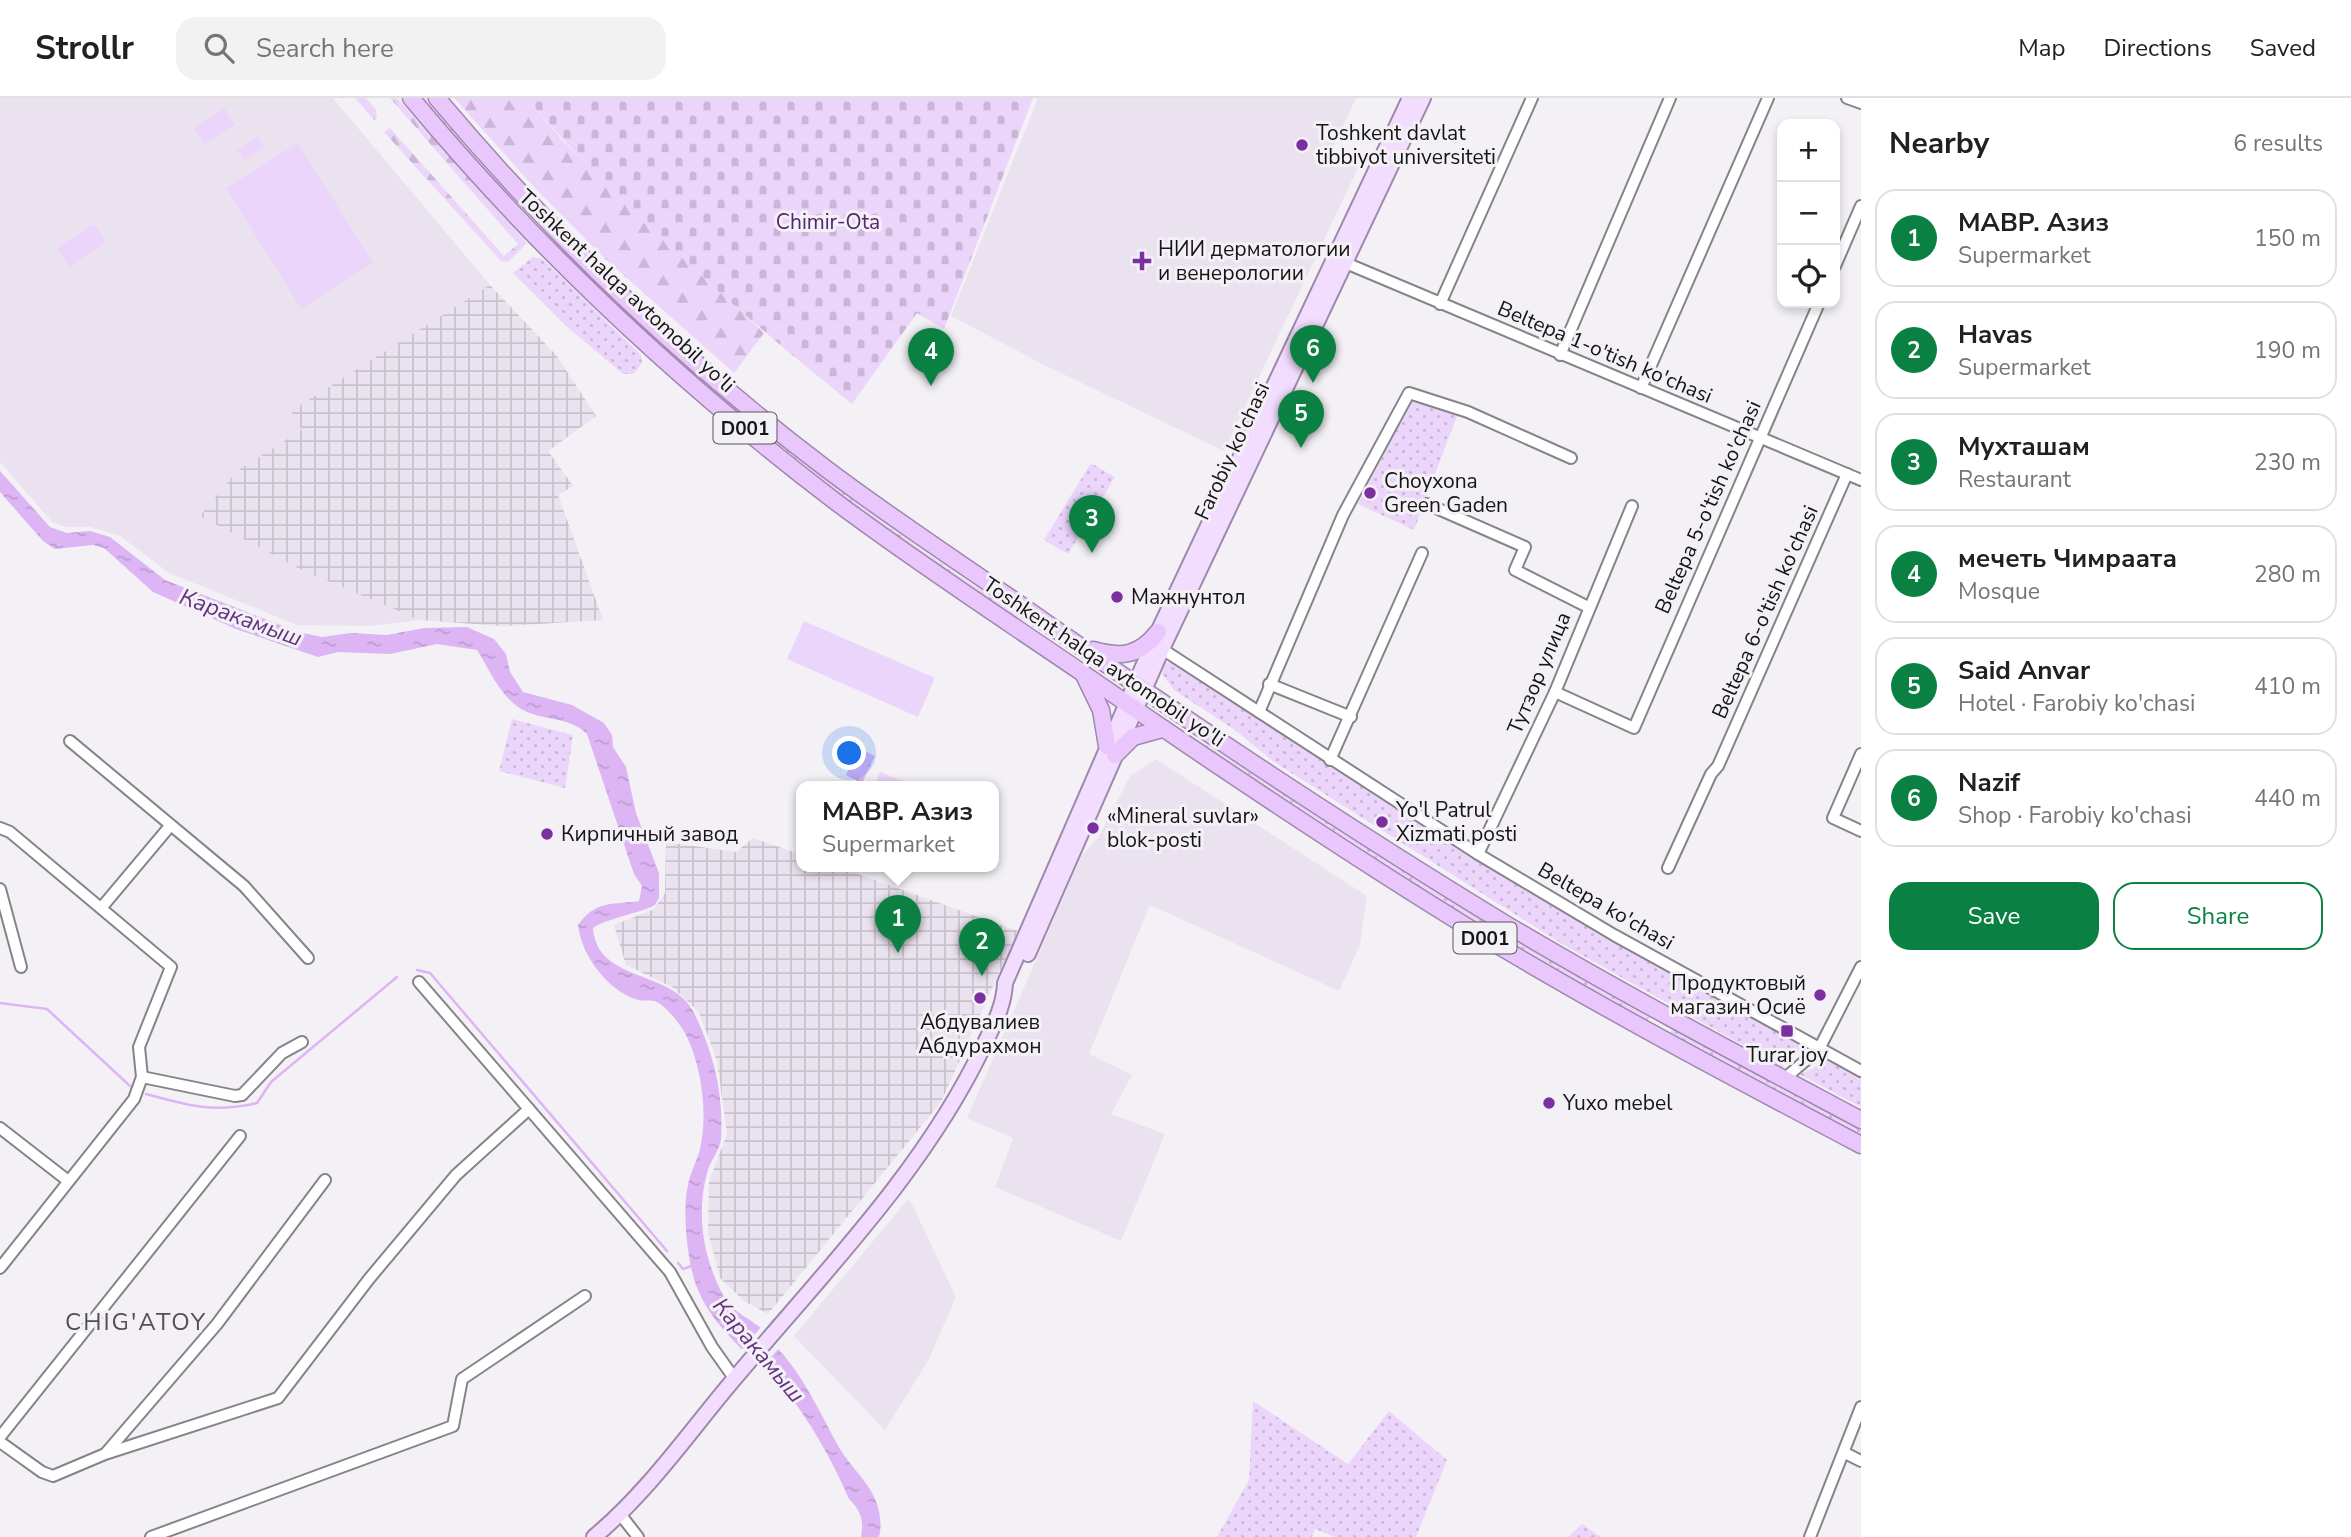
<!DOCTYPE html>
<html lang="en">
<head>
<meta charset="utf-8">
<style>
  :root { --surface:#fff; --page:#f2f2f2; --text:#202124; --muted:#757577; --line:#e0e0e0; --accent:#0b8043 }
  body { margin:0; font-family:"Nunito Sans",sans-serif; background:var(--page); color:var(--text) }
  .controls { position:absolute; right:21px; top:21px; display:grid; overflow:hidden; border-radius:14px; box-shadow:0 4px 10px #0003 }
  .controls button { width:63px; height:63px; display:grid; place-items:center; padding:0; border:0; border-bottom:2px solid var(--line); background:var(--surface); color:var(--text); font:35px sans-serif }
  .you { position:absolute; left:850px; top:656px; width:24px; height:24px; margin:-18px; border:5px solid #fff; border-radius:50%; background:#1a73e8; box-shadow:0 0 0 10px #1a73e833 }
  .badge { display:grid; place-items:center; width:46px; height:46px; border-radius:50%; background:var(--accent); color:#fff; font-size:23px; font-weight:700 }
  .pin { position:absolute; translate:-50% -58px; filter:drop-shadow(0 2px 4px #0008) }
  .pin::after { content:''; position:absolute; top:37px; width:24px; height:21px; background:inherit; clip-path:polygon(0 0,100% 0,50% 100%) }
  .popup { position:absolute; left:796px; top:683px; width:203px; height:91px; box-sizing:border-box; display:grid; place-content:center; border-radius:14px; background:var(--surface); filter:drop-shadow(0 2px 5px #0005); font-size:23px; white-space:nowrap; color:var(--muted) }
  .popup b { font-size:26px; color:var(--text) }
  .popup::after { content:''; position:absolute; left:50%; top:100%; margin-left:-14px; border:14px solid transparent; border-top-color:var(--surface) }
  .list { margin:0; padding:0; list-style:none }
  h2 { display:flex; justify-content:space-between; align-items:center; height:91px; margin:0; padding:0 28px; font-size:30px }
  h2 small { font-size:23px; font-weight:400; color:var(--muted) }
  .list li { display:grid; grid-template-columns:46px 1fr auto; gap:21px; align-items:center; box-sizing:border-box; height:98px; margin:0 14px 14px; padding:0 14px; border:2px solid var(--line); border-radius:21px }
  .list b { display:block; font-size:26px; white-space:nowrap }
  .list p { margin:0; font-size:23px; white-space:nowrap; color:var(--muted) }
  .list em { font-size:23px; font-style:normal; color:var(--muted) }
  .actions { display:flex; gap:14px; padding:21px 28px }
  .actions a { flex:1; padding:16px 0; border:2px solid var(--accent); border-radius:21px; text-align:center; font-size:24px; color:var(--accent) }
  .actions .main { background:var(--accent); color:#fff }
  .icon { flex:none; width:38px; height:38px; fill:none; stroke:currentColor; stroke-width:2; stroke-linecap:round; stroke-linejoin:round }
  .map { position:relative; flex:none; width:1861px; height:1439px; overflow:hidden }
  header { display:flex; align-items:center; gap:42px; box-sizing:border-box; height:98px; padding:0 35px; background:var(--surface); border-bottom:2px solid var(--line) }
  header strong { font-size:33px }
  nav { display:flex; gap:38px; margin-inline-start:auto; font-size:24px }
  .search { width:490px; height:63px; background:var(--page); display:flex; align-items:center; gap:18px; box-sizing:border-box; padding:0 24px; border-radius:21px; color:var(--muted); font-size:26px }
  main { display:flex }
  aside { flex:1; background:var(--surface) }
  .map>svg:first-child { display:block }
  .built { fill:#eae3ef }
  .industrial { fill:url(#industrial-grid) }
  .grass { fill:url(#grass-dots) }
  .forest { fill:url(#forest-firs) }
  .cemetery { fill:url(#cemetery-stones) }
  .pitch { fill:#ecd5fa }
  .water { fill:url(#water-ripples) }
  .pier { fill:#f4f1f6 }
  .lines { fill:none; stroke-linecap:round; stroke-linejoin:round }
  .stream { stroke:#ddb5f5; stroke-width:2.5 }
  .minor-casing { stroke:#868488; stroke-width:14 }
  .major-casing { stroke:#9f88ac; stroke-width:18 }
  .highway-casing { stroke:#9f88ac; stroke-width:19 }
  .minor { stroke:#fff; stroke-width:10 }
  .major { stroke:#f2ddfe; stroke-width:14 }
  .highway { stroke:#e9c7fd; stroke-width:16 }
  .poi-dot { fill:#7c2fa1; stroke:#f4f1f6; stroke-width:2.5 }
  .labels { text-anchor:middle; stroke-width:6; stroke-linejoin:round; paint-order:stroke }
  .shield { fill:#f4f1f6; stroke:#585659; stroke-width:2 }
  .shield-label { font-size:19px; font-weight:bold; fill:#151416 }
  .poi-label { font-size:21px; fill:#151416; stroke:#f4f1f6; text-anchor:start }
  .park-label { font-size:21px; fill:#56256f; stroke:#f4f1f6 }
  .street-label { font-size:21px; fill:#151416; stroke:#f4f1f6 }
  .water-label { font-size:23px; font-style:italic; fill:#64337e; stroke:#f4f1f6 }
  .quarter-label { font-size:24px; letter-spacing:2px; fill:#524f53; stroke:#f4f1f6 }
</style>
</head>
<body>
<header>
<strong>Strollr</strong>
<div class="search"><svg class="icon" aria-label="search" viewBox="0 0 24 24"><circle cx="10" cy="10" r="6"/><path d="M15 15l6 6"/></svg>Search here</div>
<nav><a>Map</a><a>Directions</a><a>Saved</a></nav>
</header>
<main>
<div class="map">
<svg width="1861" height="1439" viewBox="0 0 1861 1439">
  <defs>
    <pattern id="industrial-grid" width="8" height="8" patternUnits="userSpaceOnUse" patternTransform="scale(1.75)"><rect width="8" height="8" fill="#eae3ef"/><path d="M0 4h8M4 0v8" fill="none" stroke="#c8c2cc"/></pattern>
    <pattern id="grass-dots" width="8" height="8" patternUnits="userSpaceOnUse" patternTransform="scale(1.75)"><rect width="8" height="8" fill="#ecd5fa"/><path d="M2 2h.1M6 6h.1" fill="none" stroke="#cab6d6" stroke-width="1.8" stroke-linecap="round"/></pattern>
    <pattern id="forest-firs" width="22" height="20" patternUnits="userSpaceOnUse" patternTransform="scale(1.75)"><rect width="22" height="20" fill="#ecd5fa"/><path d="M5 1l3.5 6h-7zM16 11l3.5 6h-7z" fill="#cab6d6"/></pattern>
    <pattern id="cemetery-stones" width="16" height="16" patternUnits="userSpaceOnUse" patternTransform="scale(1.75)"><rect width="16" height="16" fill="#ecd5fa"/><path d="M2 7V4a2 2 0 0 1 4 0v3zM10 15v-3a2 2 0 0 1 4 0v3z" fill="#cab6d6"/></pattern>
    <pattern id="water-ripples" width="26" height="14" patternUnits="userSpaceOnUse" patternTransform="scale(1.75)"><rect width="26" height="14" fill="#ddb5f5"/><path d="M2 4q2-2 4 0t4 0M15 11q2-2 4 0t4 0" fill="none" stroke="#bd9bd1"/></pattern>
  </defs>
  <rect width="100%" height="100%" fill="#f4f1f6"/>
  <!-- built -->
  <g class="built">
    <polygon points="0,0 333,0 490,187 556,257 596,318 548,353 573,388 558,397 603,522 502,528 420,522 370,528 297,527 169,475 120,438 91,429 66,429 52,424 0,364"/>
    <polygon points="1038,0 1356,0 1332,52 1360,66 1224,353 1044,267 951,218"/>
    <polygon points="1156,661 1367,798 1360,847 1339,893 1150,807 1089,956 1132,977 1111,1016 1165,1036 1121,1143 995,1089 1013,1040 967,1020 1082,757 1098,740 1130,678"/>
    <polygon points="909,1100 956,1199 928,1263 885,1332 794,1238"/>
  </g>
  <!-- industrial -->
  <g class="industrial">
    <polygon points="490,187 556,257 596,318 548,353 573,388 558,397 603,522 502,528 420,522 302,472 200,418 237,373 302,332 291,313"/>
    <polygon points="753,740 802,757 802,769 838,769 1018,833 941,1004 768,1216 744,1203 720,1180 708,1135 709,1083 727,1036 717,963 699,914 672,889 626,867 614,827 654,811 665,795 666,744 736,754"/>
  </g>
  <!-- grass -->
  <g class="grass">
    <polygon points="420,0 428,0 521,107 517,111"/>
    <path d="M541,128C637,226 746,321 855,404C935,464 1021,518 1104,575C1030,525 954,481 882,429C759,341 646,238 537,132Z"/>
    <polygon points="533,159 543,161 641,257 642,265 634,276 623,276 566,228 513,175"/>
    <polygon points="1413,301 1457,318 1414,432 1358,406"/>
    <polygon points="1091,365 1115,379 1068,456 1044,442"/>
    <path d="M1173,564C1376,704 1587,828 1802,949L1782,969L1562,846L1274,664L1235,632L1174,592L1162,576L1164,565Z"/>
    <polygon points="1145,608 1436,793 1649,919 1647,924 1433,798"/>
    <polygon points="512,621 573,637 565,690 499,673"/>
    <polygon points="1672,931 1861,1032 1861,1039 1669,936"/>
    <polygon points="1824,960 1861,980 1861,1009 1799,976 1813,971"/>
    <polygon points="1253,1303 1348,1366 1389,1313 1447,1362 1416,1439 1335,1439 1315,1431 1312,1439 1217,1439 1249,1382"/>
    <polygon points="1582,1426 1601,1439 1568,1439"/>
  </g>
  <!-- forest -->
  <g class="forest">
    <polygon points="355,0 366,0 376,12 377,20 374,22"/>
    <polygon points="390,0 397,0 527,145 508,164 501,163 384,34 390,30 504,158 518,146"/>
    <polygon points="454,0 526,0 564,44 764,235 734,275 603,159 534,89"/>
  </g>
  <!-- cemetery -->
  <path class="cemetery" d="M526,0H1033L944,231L917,215L852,306C736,213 624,112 526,0Z"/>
  <!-- pitch -->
  <g class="pitch">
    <polygon points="224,10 235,27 204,46 193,30"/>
    <polygon points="258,39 264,49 244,62 237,52"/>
    <polygon points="298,45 373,165 301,211 226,90"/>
    <polygon points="94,126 106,145 69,169 57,150"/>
    <polygon points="804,523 935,580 918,619 787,561"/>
    <polygon points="880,674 919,689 874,689"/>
  </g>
  <!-- water -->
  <g class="water">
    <path d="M0,373L50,429L67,435L90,433L110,439L165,482L298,534L322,539L351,535L387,537L424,530L467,529L494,541L506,556L510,574L523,594L572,607L604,625L612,637L613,649L626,669L636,715L659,775V800L655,807C637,816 605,821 593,830C597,885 671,871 693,913C713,952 724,996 721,1041C720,1052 710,1063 707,1075C696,1116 703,1159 723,1197C731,1212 742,1216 754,1225C764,1231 772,1243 779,1252C805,1280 821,1317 840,1351C849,1366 862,1378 871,1393C879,1407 883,1424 879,1439H861C864,1422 861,1413 849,1401C836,1370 807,1316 784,1292C752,1258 713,1232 696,1187C687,1162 682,1112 688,1087C690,1075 697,1063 700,1051C708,1017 702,969 686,937C681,927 665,906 654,903C648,902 643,903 638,902C607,893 581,856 578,827C596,802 611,807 639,803L642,788L634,776L587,636C570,619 548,623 527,614C502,603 491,574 477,552L437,546L390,556L338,554L318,559L236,531L153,494L104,450L93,447L55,451L43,443L0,394Z"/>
    <polygon points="858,650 875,658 862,685 846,677"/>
  </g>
  <!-- pier -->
  <polygon class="pier" points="762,1228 781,1248 759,1273 739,1255"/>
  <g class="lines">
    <!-- stream -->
    <g class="stream">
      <polyline points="417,872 430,875 667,1153"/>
      <polyline points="0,905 47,911 130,988"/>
      <path d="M146,996C189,1008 214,1015 257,1005L271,984L397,879"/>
      <polyline points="678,1165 683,1171 694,1167"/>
    </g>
    <defs>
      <g id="minor">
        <polyline points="1847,0 1861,5"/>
        <polyline points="1341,163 1861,382"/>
        <polyline points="1835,168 1861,108"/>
        <polyline points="1440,206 1532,0"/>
        <polyline points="1560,257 1670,0"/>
        <polyline points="1641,290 1768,0"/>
        <polyline points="1427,406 1525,449 1515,472 1588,509"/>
        <polyline points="1162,551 1478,756 1614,837 1861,973"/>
        <polyline points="1269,586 1351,619"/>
        <polyline points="1555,594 1634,630 1819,205"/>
        <polyline points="1259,614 1343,417 1409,295 1468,314 1571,360"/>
        <polyline points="70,643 244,788 308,860"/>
        <polyline points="1861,656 1833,720 1861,733"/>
        <polyline points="1330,662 1422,455"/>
        <polyline points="0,730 10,734 171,869 139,949 142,979 134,1001 0,1170"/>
        <polyline points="1478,756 1555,594 1632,408"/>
        <polyline points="1668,770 1711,676 1718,668 1847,376"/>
        <polyline points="0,791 21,869"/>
        <polyline points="102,809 170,728"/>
        <polyline points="419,884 670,1174 712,1249 734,1280"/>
        <polyline points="142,979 235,998 242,997 282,955 302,944"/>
        <polyline points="1784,981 1819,951 1861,869"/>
        <polyline points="0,1030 67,1082"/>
        <polyline points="0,1339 240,1038"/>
        <polyline points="0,1344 42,1374 53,1378 105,1356 278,1300 369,1181 456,1077 529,1011"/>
        <polyline points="106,1355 217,1226 325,1082"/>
        <polyline points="1845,1355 1861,1363"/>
        <polyline points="620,1416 638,1439"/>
        <polyline points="151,1439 453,1328 462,1281 585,1198"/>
        <polyline points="1810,1439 1861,1309"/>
      </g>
      <g id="major">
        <polyline points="1028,856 1162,551 1423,0"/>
        <path d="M594,1439C649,1393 689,1334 735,1280C822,1176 924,1073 983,949C993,928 1004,909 1005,885L1158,534L1410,0"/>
      </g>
      <g id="highway">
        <path d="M411,0C536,150 681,286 836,404C916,464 999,518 1081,574C1210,663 1340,751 1474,833C1600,909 1730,978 1861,1047"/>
        <path d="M437,0C551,136 679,259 820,366C893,422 970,471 1045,524C1195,628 1348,730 1504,825C1621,895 1741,958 1861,1022"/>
        <path d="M1093,552C1121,560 1139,558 1158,534"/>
        <polyline points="1084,577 1101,612 1107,648"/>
        <polyline points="1115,657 1133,639 1162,631"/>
      </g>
    </defs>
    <!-- minor casing -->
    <use href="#minor" class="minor-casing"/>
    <!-- major casing -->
    <use href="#major" class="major-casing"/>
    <!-- highway casing -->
    <use href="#highway" class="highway-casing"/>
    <!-- minor -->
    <use href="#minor" class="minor"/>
    <!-- major -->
    <use href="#major" class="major"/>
    <!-- highway -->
    <use href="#highway" class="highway"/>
  </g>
  <!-- markers -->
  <g class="poi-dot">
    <circle cx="1302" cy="47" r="7"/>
    <path d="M1138.5 152.5h7v7h7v7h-7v7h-7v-7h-7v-7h7z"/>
    <circle cx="1370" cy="395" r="7"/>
    <circle cx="1117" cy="499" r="7"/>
    <circle cx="1382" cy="724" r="7"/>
    <circle cx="1093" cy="730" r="7"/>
    <circle cx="547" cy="736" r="7"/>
    <circle cx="1820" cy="897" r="7"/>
    <circle cx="980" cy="900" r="7"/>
    <rect x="1780" y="926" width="14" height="14" rx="3.5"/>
    <circle cx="1549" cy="1005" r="7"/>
  </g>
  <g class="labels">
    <!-- shield labels -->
    <g class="shield">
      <rect x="713.5" y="314.5" width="63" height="31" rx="5"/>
      <rect x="1453.5" y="824.5" width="63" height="31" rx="5"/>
    </g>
    <g class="shield-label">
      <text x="745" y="337">D001</text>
      <text x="1485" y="847">D001</text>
    </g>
    <!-- poi labels -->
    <g class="poi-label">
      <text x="1316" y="42">Toshkent davlat<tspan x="1316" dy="24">tibbiyot universiteti</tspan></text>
      <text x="1158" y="158">НИИ дерматологии<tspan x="1158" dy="24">и венерологии</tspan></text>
      <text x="1384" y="390">Choyxona<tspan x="1384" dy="24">Green Gaden</tspan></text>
      <text x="1131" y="506">Мажнунтол</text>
      <text x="1396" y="719">Yo'l Patrul<tspan x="1396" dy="24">Xizmati posti</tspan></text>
      <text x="1107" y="725">«Mineral suvlar»<tspan x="1107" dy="24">blok-posti</tspan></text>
      <text x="561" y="743">Кирпичный завод</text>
      <text x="1806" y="892" text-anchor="end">Продуктовый<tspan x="1806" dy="24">магазин Осиё</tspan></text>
      <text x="980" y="931" text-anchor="middle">Абдувалиев<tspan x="980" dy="24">Абдурахмон</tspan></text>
      <text x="1787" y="964" text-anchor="middle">Turar joy</text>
      <text x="1563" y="1012">Yuxo mebel</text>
    </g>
    <!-- park labels -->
    <g class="park-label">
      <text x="828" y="131">Chimir-Ota</text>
    </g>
    <!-- street labels -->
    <g class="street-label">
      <text transform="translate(627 193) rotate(43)" y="7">Toshkent halqa avtomobil yo'li</text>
      <text transform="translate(1605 254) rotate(23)" y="7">Beltepa 1-o'tish ko'chasi</text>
      <text transform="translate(1232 353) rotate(-65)" y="7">Farobiy ko'chasi</text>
      <text transform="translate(1708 409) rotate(-66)" y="7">Beltepa 5-o'tish ko'chasi</text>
      <text transform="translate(1765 514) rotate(-66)" y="7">Beltepa 6-o'tish ko'chasi</text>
      <text transform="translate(1104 564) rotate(34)" y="7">Toshkent halqa avtomobil yo'li</text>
      <text transform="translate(1539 575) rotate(-67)" y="7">Тутзор улица</text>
      <text transform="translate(1606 808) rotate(30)" y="7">Beltepa ko'chasi</text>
    </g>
    <!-- water labels -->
    <g class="water-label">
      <text transform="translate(241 519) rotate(20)" y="8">Каракамыш</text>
      <text transform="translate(759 1252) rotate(50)" y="8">Каракамыш</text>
    </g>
    <!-- quarter labels -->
    <g class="quarter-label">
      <text x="136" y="1232">CHIG'ATOY</text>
    </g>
  </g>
</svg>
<div class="controls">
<button>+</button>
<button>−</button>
<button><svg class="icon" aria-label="locate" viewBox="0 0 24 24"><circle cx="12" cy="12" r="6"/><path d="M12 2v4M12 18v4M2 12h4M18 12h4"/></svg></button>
</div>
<div class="you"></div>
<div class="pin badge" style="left:898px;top:855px">1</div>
<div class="popup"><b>МАВР. Азиз</b>Supermarket</div>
<div class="pin badge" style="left:982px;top:878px">2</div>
<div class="pin badge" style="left:1092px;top:455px">3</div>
<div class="pin badge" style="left:931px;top:288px">4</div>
<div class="pin badge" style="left:1301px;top:350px">5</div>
<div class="pin badge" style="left:1313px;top:285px">6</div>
</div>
<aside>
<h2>Nearby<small>6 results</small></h2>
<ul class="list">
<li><span class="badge">1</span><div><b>МАВР. Азиз</b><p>Supermarket</p></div><em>150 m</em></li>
<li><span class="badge">2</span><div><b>Havas</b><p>Supermarket</p></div><em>190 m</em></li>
<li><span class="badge">3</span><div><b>Мухташам</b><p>Restaurant</p></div><em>230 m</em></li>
<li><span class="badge">4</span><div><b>мечеть Чимраата</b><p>Mosque</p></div><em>280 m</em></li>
<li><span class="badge">5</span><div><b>Said Anvar</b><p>Hotel · Farobiy ko'chasi</p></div><em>410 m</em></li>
<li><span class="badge">6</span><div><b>Nazif</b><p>Shop · Farobiy ko'chasi</p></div><em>440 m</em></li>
</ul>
<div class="actions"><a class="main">Save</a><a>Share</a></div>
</aside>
</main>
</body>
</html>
